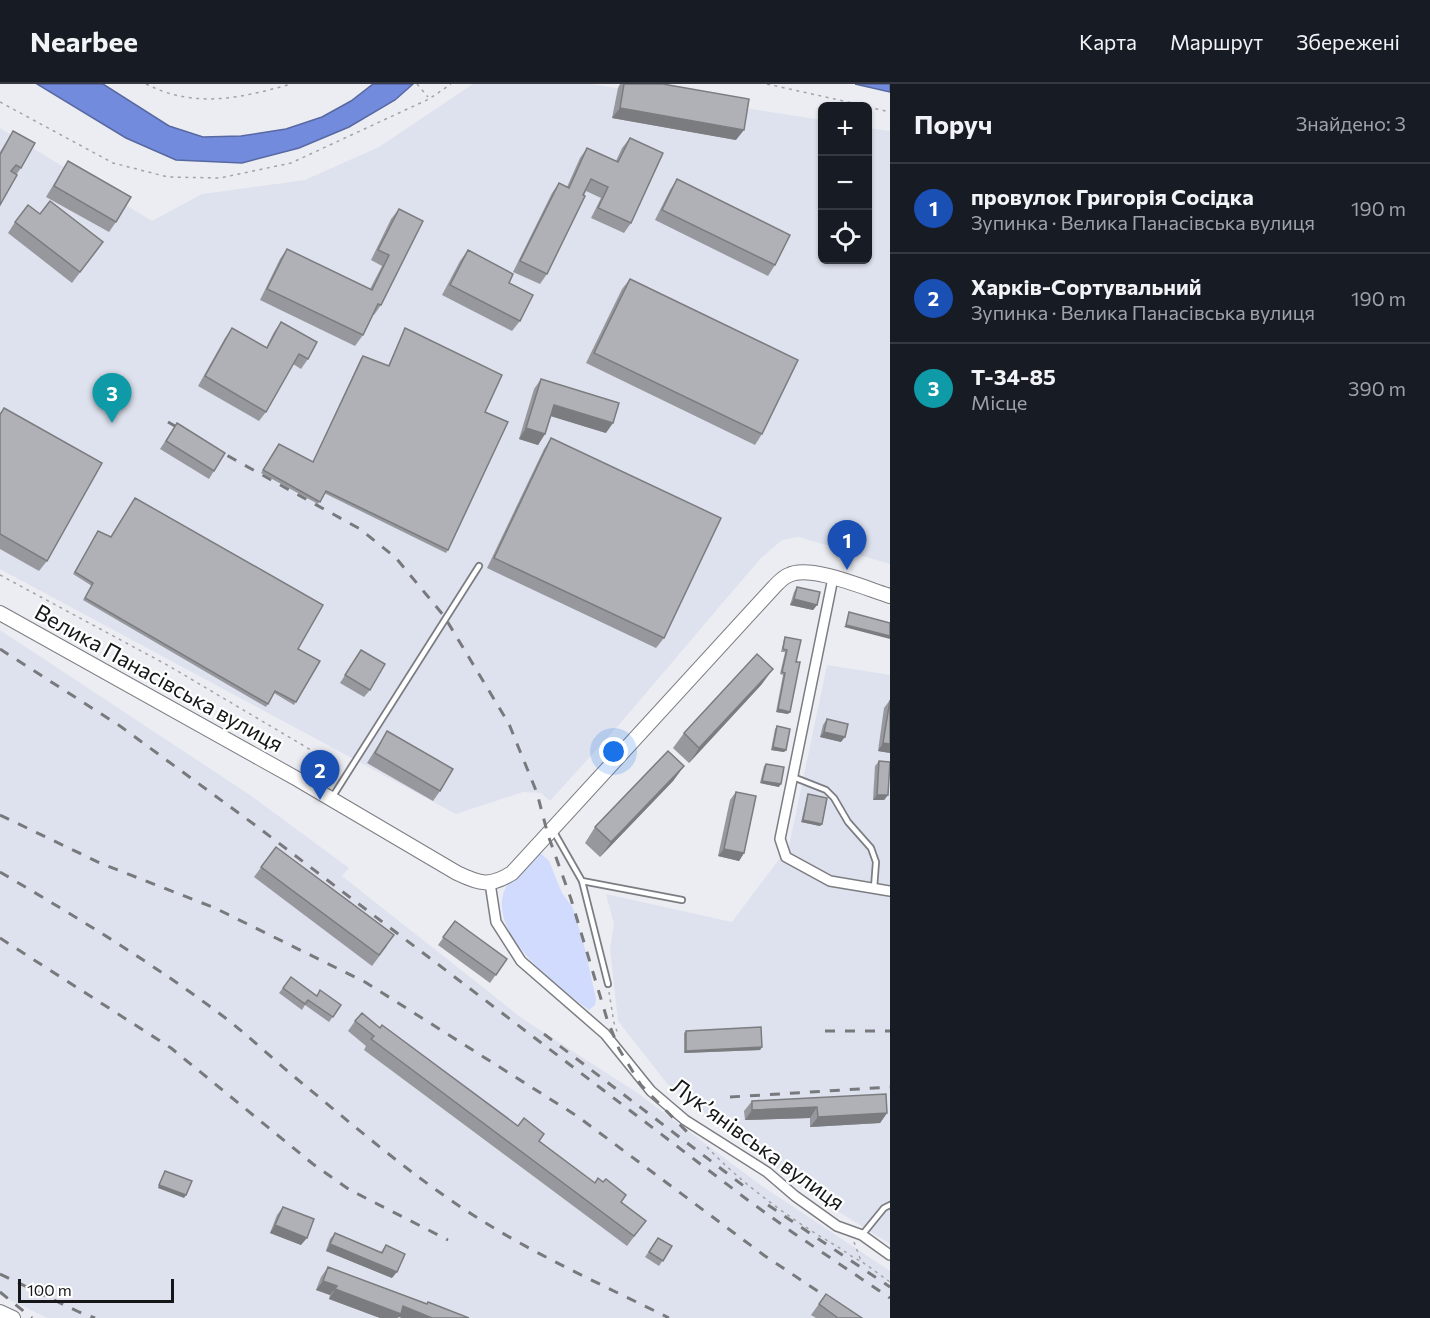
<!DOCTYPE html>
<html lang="uk">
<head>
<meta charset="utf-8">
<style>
  :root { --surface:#171b24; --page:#242831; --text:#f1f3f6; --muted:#9ea1a6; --line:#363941; --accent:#c6ab92 }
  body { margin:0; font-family:Commissioner,sans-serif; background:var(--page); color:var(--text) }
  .controls { position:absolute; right:18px; top:18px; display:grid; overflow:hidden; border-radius:9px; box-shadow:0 2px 4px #0004 }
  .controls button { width:54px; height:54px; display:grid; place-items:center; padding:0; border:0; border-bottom:2px solid var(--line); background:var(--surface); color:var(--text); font:30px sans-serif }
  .scale { position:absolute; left:18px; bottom:15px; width:156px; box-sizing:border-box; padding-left:6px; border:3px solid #151617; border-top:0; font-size:16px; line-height:21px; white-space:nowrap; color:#151617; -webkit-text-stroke:4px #fff; paint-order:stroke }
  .you { position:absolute; left:614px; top:668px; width:21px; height:21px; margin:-15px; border:4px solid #fff; border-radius:50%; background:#1a73e8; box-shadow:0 0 0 9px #1a73e833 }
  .badge { display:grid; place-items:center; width:39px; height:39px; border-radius:50%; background:var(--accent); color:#fff; font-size:20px; font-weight:700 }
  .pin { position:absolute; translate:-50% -50px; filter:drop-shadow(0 2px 3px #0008) }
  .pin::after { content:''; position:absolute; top:32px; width:21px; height:18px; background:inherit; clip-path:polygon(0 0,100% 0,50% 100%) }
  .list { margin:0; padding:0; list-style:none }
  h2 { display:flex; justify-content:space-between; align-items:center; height:78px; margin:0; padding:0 24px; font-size:26px }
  h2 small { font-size:20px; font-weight:400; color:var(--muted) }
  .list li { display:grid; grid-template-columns:39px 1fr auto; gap:18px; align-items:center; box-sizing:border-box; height:90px; padding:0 24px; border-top:2px solid var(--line) }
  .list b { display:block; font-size:22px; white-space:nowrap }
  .list p { margin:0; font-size:20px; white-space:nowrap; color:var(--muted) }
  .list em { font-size:20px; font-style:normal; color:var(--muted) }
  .icon { flex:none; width:33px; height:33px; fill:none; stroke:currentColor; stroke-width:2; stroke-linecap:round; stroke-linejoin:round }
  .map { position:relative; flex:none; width:890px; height:1234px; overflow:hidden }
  header { display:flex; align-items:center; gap:36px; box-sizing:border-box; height:84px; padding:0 30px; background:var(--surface); border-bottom:2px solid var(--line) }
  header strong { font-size:28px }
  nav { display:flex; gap:33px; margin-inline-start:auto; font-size:21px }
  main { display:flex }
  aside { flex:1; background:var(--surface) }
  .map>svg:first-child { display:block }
  .built { fill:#dee2ee }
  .green { fill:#d0dbfd }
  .water { fill:#738bdd; stroke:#5768a2; stroke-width:1.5 }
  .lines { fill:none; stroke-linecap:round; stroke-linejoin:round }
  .lane-casing { stroke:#7c7d82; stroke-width:8 }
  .street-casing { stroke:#7c7d82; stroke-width:12 }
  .secondary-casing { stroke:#7c7d82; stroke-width:16 }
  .path { stroke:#a2a3a7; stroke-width:1.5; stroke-dasharray:3 4.5; stroke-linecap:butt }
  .lane { stroke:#fff; stroke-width:4.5 }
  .street { stroke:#fff; stroke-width:9 }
  .secondary { stroke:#fff; stroke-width:14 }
  .rail { stroke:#78797c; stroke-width:3; stroke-dasharray:10 10; stroke-linecap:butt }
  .wall { fill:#97989d }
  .shaded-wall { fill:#7b7c7f }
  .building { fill:#b0b1b6; stroke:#7b7c7f; stroke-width:1.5 }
  .labels { text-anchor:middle; stroke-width:4.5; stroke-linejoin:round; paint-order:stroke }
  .street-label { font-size:22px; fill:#151617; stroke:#fff }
</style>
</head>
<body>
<header>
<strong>Nearbee</strong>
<nav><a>Карта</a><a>Маршрут</a><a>Збережені</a></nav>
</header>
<main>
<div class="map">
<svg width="890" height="1234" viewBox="0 0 890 1234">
  <rect width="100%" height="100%" fill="#ecedf2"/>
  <!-- built -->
  <g class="built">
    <polygon points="473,0 591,0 822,36 822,176 868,176 868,44 890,47 890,480 799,453 782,456 760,475 618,642 550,717 541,709 523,708 456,730 0,485 0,44 152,137 202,110 305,96 379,63"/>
    <polygon points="0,546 250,711 349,784 342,792 523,935 636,1008 762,1102 890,1187 890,1234 47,1234 0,1211"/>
    <polygon points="827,581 890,591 890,1160 812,1111 670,1003 618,937 610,865 614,840 606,810 732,838 789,762"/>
  </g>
  <!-- green -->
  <path class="green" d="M539,768L549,777L562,809L573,824L585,865L596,915L595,921L589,926C558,903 486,850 505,805C510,793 530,777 539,768Z"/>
  <!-- water -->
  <g class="water">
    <polygon points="37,0 103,0 169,42 203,53 241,52 286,45 322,33 351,17 373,0 413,0 395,16 349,43 299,64 242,79 176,76 126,54"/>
    <polygon points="855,0 890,0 890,8"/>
  </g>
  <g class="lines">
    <defs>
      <g id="lane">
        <polyline points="793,693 826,706 834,714 848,738 871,764 876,778 874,804"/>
        <polyline points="333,712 479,482"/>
        <polyline points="554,748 582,797 682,816"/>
        <polyline points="582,797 608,900"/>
        <polyline points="862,1151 884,1124 890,1121"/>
      </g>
      <g id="street">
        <polyline points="833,494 780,755 786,773 830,797 890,807"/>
        <polyline points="490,799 496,838 521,877 605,950 651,1007 685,1036 767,1088 795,1112 837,1142 862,1151 890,1171"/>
      </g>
      <g id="secondary">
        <path d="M0,529L299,696L457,789C480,800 490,803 512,789L774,503C778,499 783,493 789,491C810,480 867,505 890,512"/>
        <polyline points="0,1228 13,1234"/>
      </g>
    </defs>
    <!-- lane casing -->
    <use href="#lane" class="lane-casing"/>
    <!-- street casing -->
    <use href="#street" class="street-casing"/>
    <!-- secondary casing -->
    <use href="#secondary" class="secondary-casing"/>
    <!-- path -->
    <g class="path">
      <path d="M146,0C195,25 241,14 291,0"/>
      <polyline points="417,0 428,13"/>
      <polyline points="767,0 866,22"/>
      <polyline points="0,18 113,79 168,93 220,94 291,79 429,15 451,0"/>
      <polyline points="868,23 890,28"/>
      <polyline points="0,491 169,582 316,669 305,687"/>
      <polyline points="609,908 614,939 618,950"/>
      <path d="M707,1063C741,1099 790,1135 833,1160C843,1165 850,1173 861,1177"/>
      <polyline points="854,1158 861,1177 890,1198"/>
    </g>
    <!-- lane -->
    <use href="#lane" class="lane"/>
    <!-- street -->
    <use href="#street" class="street"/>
    <!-- secondary -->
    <use href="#secondary" class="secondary"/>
    <!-- rail -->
    <g class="rail">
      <polyline points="168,338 189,350"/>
      <polyline points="210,362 360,445 396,474 444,532 509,640 537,709 548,751 571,815 607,935 619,965 641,1001 693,1054"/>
      <polyline points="0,565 120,642 255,741 745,1114 792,1148 890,1214"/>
      <polyline points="0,731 100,779 215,824 365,898 577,1032 765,1172 858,1234"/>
      <path d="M0,788C78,834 156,881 228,936C252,955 274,976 297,995C353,1041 412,1092 473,1131C535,1171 603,1201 669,1234"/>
      <polyline points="0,854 171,964 313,1080 350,1106 448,1156"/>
      <polyline points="825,947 890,947"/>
      <polyline points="544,950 749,1106"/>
      <polyline points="730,1013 890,1003"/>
      <polyline points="768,1121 890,1203"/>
      <polyline points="0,1190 79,1228 95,1234"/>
      <polyline points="0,1208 32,1234"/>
    </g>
  </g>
  <!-- wall -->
  <g class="wall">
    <polygon points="620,0 663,0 736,56 612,34 618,4"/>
    <polygon points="13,47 21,84 16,91 0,121 0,68"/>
    <polygon points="630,54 631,139 624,149 591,134 601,114 586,107 547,190 540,200 513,188 552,109 559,99 567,103 580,74 587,64 616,77 622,64"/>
    <polygon points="68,77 116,138 109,148 46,113 61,88"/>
    <polygon points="677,95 775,181 768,192 655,136 670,106"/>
    <polygon points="399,125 381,221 374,231 373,231 363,251 355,262 260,216 280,175 287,165 370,205 382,182 371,176 391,135"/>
    <polygon points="40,130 103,158 72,199 8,149 15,138"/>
    <polygon points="468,166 509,199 520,237 512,247 442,211 460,177"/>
    <polygon points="630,195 762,350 755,361 586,279 622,205"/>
    <polygon points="281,238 308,275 301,285 293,280 266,328 259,337 198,302 225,254 232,244 266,264 274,248"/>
    <polygon points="405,244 485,328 448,466 446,469 324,409 318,420 261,389 279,360 313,378 361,274 363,272 388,282"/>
    <polygon points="541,295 606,349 551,332 545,350 538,361 519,355 534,305"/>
    <polygon points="4,324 47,477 39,487 0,465 0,329"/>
    <polygon points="177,339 214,387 209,395 160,365"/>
    <polygon points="551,354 664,554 656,564 487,484 544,365"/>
    <polygon points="98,447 298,565 320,577 294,621 274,609 266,623 83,516 92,502 73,490"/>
    <polygon points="797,503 817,521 813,526 790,521 794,508"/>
    <polygon points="785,553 796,578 788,630 776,628 783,591 780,590 785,568 781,568 784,555"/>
    <polygon points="361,566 370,606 364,613 340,599"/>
    <polygon points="762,600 689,679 673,664 684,649"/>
    <polygon points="890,616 890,669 878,667 884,624"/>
    <polygon points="827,635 841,658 820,653 823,641"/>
    <polygon points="777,642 786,666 784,668 771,666 775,645"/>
    <polygon points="387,647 440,707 433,717 367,679"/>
    <polygon points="879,677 888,711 884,716 873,716 875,682"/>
    <polygon points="766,680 779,703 760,699 764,682"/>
    <polygon points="684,682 673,697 600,773 585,759 595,743"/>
    <polygon points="736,708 744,769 739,777 718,772 730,716"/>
    <polygon points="808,710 822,740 820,742 801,738 807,713"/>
    <polygon points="276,763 387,862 372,882 254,793"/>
    <polygon points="455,837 507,875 490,899 438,861"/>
    <polygon points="291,893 317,912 341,921 329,938 305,921 302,926 279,909"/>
    <polygon points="355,937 380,944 539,1057 646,1137 627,1162 364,966 366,962 348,947"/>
    <polygon points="686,947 762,963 760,966 684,969 684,949"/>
    <polygon points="752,1017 887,1029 880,1039 810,1043 810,1034 745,1036 744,1027"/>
    <polygon points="283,1123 301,1161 270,1149 277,1131"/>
    <polygon points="335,1149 381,1168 386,1161 392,1194 326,1167 330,1155"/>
    <polygon points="658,1154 672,1162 659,1182 645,1173"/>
    <polygon points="328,1183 427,1220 469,1234 402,1234 399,1233 397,1234 380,1234 329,1215 330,1211 316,1206 321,1193"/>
    <polygon points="826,1210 862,1234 816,1234 811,1231"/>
  </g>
  <!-- shaded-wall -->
  <g class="shaded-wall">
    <polygon points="620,24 744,46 736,56 612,34"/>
    <polygon points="554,321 613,339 606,349 547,331"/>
    <polygon points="526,344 545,350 538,361 519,355"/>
    <polygon points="794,515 817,521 813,526 790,521"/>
    <polygon points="846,541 890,552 890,555 844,543"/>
    <polygon points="773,585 762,600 689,679 699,664"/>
    <polygon points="778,625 790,628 788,630 776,628"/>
    <polygon points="824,648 845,653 841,658 820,653"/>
    <polygon points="883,659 890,660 890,669 878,667"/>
    <polygon points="773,663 786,666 784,668 771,666"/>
    <polygon points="684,682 673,697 600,773 611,758"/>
    <polygon points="762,697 781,700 779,703 760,699"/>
    <polygon points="877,711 888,711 884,716 873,716"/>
    <polygon points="803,736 822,740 820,742 801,738"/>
    <polygon points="724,765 744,769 739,777 718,772"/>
    <polygon points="762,963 760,966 684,969 686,967"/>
    <polygon points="817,1023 810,1034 745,1036 752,1026"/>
    <polygon points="887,1029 880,1039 810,1043 818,1033"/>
    <polygon points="159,1101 186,1111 184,1114 158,1104"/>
    <polygon points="275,1141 307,1154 301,1161 270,1149"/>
    <polygon points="330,1160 397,1188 392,1194 326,1167"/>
    <polygon points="323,1197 337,1202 330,1211 316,1206"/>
    <polygon points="335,1205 403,1222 432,1234 402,1234 399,1233 397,1234 380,1234 329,1215"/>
  </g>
  <!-- building -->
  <g class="building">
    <polygon points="624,0 663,0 749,15 744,46 620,24"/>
    <polygon points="13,47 35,59 21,84 16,81 11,87 17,91 0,121 0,71"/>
    <polygon points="630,54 663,69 631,139 598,124 608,103 591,95 583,111 585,112 547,190 520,177 559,99 569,104 587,64 618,78"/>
    <polygon points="68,77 131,113 116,138 54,102"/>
    <polygon points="677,95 790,151 775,181 662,126"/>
    <polygon points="50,117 103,158 80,188 15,138 28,121 40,130"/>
    <polygon points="399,125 423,137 381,221 378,220 363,251 267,205 287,165 372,206 389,171 378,166"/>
    <polygon points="468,166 513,190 509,199 533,211 520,237 450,201"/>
    <polygon points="630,195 798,276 762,350 594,269"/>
    <polygon points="281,238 317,258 308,275 299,270 266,328 205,292 232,244 267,264"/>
    <polygon points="405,244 502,291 485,328 508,338 448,466 326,407 320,418 263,386 279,360 313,378 363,272 389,282"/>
    <polygon points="541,295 619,319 613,339 554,321 545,350 526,344"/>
    <polygon points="4,324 102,379 47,477 0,450 0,331"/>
    <polygon points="177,339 225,369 214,387 166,357"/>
    <polygon points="551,354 721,434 664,554 494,474"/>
    <polygon points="135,414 323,521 298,565 320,577 296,618 275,607 268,620 85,514 93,499 75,488 98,447 111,453"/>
    <polygon points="797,503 820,508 817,521 794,515"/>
    <polygon points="849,528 890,539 890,552 846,541"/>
    <polygon points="785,553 801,556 796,578 800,578 790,628 778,625 785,589 782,588 787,566 783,565"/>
    <polygon points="361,566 385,580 370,606 345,591"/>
    <polygon points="757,570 773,585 699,664 684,649"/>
    <polygon points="890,616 890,660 883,659"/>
    <polygon points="827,635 848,640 845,653 824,648"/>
    <polygon points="777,642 790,645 786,666 773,663"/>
    <polygon points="387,647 453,685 440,707 375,669"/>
    <polygon points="668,667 684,682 611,758 595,743"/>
    <polygon points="879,677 890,678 888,711 877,711"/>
    <polygon points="766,680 784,683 781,700 762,697"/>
    <polygon points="736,708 756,712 744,769 724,765"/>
    <polygon points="808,710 827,714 822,740 803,736"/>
    <polygon points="276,763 394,851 379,871 261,783"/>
    <polygon points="455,837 507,875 496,891 443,853"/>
    <polygon points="291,893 317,912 320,906 341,921 333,933 308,916 305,920 283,904"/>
    <polygon points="362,929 380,944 382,941 518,1042 524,1034 544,1050 539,1057 595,1099 598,1094 603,1098 606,1095 626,1111 621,1118 646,1137 634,1152 371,955 374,952 355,937"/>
    <polygon points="761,943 762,963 686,967 686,947"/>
    <polygon points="886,1010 887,1029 818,1033 817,1023 752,1026 752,1017"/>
    <polygon points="165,1087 192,1097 186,1111 159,1101"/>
    <polygon points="283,1123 314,1135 307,1154 275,1141"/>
    <polygon points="335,1149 382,1169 386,1161 405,1170 397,1188 330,1160"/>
    <polygon points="658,1154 672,1162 663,1177 649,1168"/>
    <polygon points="328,1183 427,1220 428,1218 469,1234 432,1234 403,1222 401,1230 335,1205 337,1202 323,1197"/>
    <polygon points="826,1210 862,1234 838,1234 819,1220"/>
  </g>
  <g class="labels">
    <!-- street labels -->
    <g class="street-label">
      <text transform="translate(159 594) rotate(29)" y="8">Велика Панасівська вулиця</text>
      <text transform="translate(758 1060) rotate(36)" y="8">Лук’янівська вулиця</text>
    </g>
  </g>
</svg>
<div class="controls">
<button>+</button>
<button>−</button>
<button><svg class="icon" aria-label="locate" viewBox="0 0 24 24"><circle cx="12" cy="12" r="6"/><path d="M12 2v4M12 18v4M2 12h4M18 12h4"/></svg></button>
</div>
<div class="scale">100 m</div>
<div class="you"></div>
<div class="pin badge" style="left:847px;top:486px;background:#1a4fb4">1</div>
<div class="pin badge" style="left:320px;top:716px;background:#1a4fb4">2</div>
<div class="pin badge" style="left:112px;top:339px;background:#0f9aa8">3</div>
</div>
<aside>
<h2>Поруч<small>Знайдено: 3</small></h2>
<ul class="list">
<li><span class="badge" style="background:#1a4fb4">1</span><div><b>провулок Григорія Сосідка</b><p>Зупинка · Велика Панасівська вулиця</p></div><em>190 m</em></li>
<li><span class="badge" style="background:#1a4fb4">2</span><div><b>Харків-Сортувальний</b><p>Зупинка · Велика Панасівська вулиця</p></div><em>190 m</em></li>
<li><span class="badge" style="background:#0f9aa8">3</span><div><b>Т-34-85</b><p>Місце</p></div><em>390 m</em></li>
</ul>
</aside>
</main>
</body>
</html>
